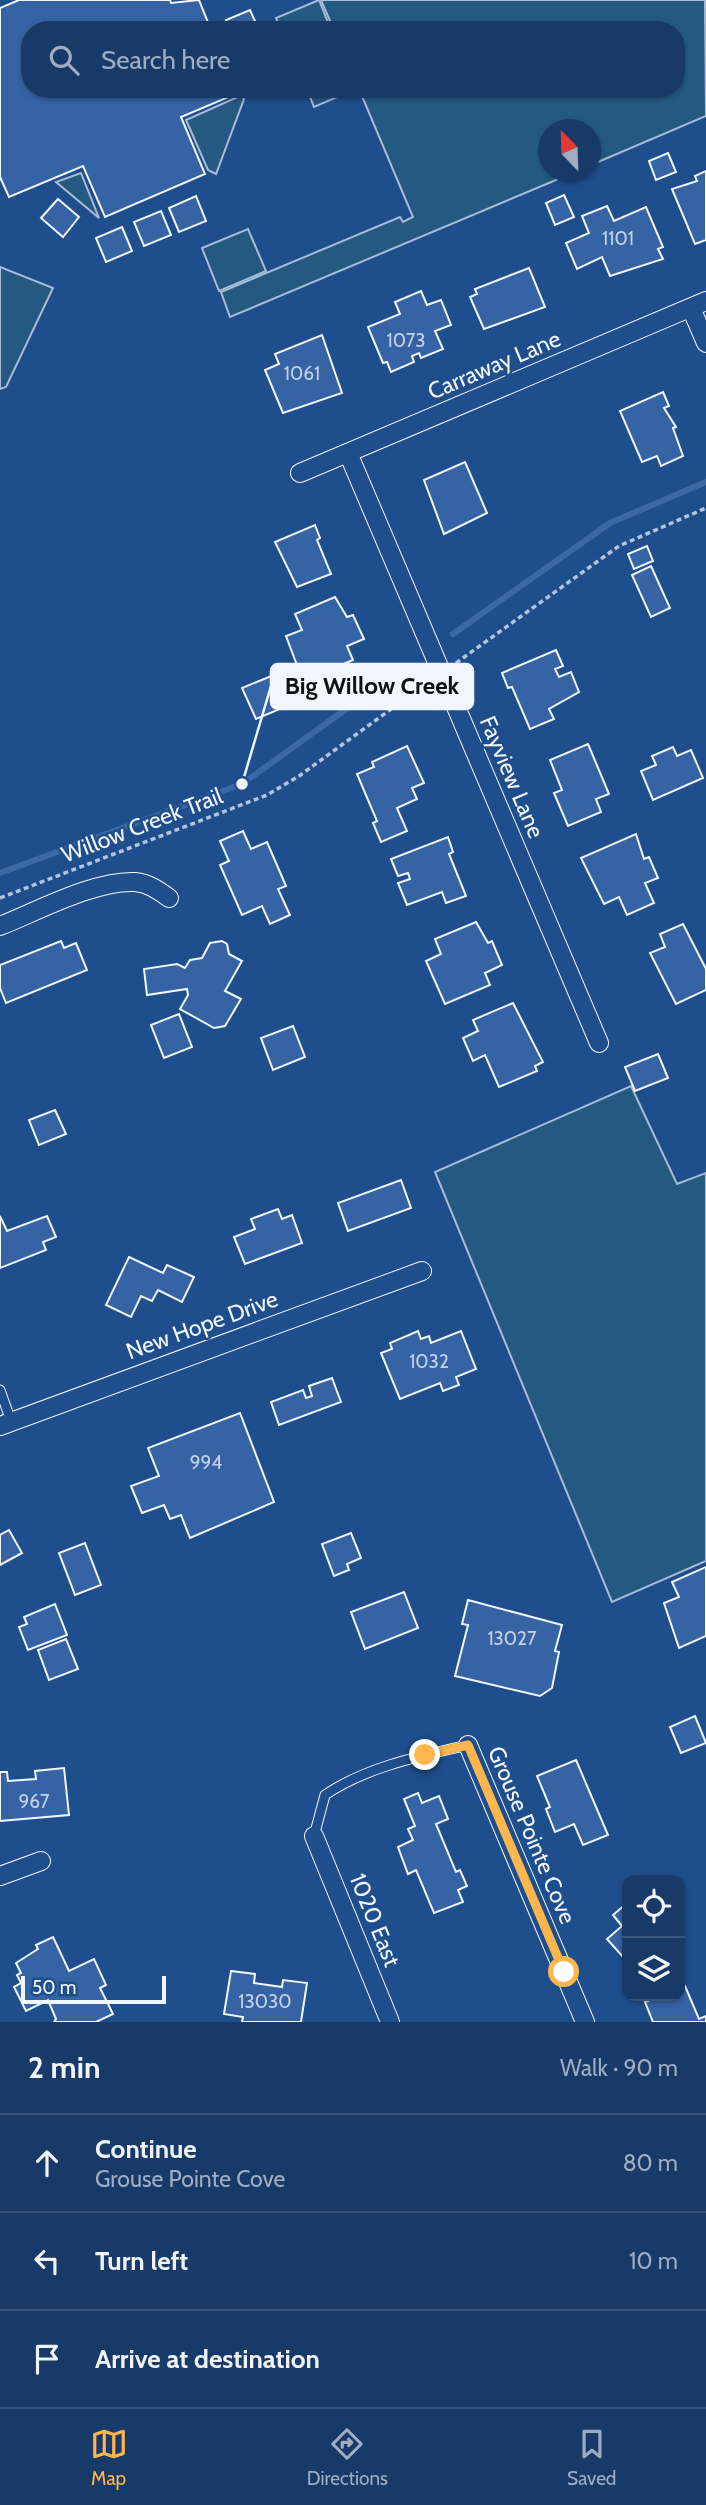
<!DOCTYPE html>
<html lang="en">
<head>
<meta charset="utf-8">
<style>
  :root { --surface:#173a69; --page:#244571; --text:#f1f3f6; --muted:#9eadc0; --line:#36547d; --accent:#ffb74d }
  body { margin:0; font-family:Cabin,sans-serif; background:var(--page); color:var(--text) }
  .controls { position:absolute; right:21px; bottom:21px; display:grid; overflow:hidden; border-radius:14px; box-shadow:0 2px 5px #0004 }
  .controls button { width:63px; height:63px; display:grid; place-items:center; padding:0; border:0; border-bottom:2px solid var(--line); background:var(--surface); color:var(--text); font:35px sans-serif }
  .compass { position:absolute; left:538px; top:119px; width:63px; height:63px; border-radius:50%; background:var(--surface); box-shadow:0 2px 5px #0004; rotate:337deg }
  .scale { position:absolute; left:21px; bottom:18px; width:145px; box-sizing:border-box; padding-left:7px; border:4px solid #f2f6ff; border-top:0; font-size:19px; line-height:24px; white-space:nowrap; color:#f2f6ff; -webkit-text-stroke:5px #1f4e8c; paint-order:stroke }
  .stop { position:absolute; width:21px; height:21px; margin:-16px; border:5px solid #ffb74d; border-radius:50%; background:#fff }
  .stop.end { background:#ffb74d; border-color:#fff; box-shadow:0 2px 7px #0008 }
  .list { margin:0; padding:0; list-style:none }
  h2 { display:flex; justify-content:space-between; align-items:center; height:91px; margin:0; padding:0 28px; font-size:30px }
  h2 small { font-size:23px; font-weight:400; color:var(--muted) }
  .list li { display:grid; grid-template-columns:46px 1fr auto; gap:21px; align-items:center; box-sizing:border-box; height:98px; padding:0 28px; border-top:2px solid var(--line) }
  .list b { display:block; font-size:26px; white-space:nowrap }
  .list p { margin:0; font-size:23px; white-space:nowrap; color:var(--muted) }
  .list em { font-size:23px; font-style:normal; color:var(--muted) }
  .icon { flex:none; width:38px; height:38px; fill:none; stroke:currentColor; stroke-width:2; stroke-linecap:round; stroke-linejoin:round }
  .map { position:relative; flex:none; width:706px; height:2022px; overflow:hidden }
  .search { position:absolute; background:var(--surface); box-shadow:0 2px 5px #0004; left:21px; right:21px; top:21px; height:77px; display:flex; align-items:center; gap:18px; box-sizing:border-box; padding:0 24px; border-radius:28px; color:var(--muted); font-size:26px }
  .sheet { height:385px; background:var(--surface) }
  nav { display:flex; justify-content:space-around; align-items:center; box-sizing:border-box; height:98px; border-top:2px solid var(--line); background:var(--surface); font-size:19px; color:var(--muted) }
  nav a { display:grid; justify-items:center; gap:4px }
  nav .on { color:var(--accent) }
  .map>svg:first-child { display:block }
  .green { fill:#245a82; stroke:#a8bbd7; stroke-width:2 }
  .lines { fill:none; stroke-linecap:round; stroke-linejoin:round }
  .stream { stroke:#3b69a3; stroke-width:6 }
  .building { fill:#3563a3; stroke:#f2f6ff; stroke-width:2 }
  .lane-casing { stroke:#f2f6ff; stroke-width:11 }
  .street-casing { stroke:#f2f6ff; stroke-width:20 }
  .path { stroke:#b3c4dc; stroke-width:3.5; stroke-dasharray:5 3.5; stroke-linecap:butt }
  .lane { stroke:#1f4e8c; stroke-width:9 }
  .street { stroke:#1f4e8c; stroke-width:18 }
  .route { stroke:#ffb74d; stroke-width:9 }
  .labels { text-anchor:middle; stroke-width:5; stroke-linejoin:round; paint-order:stroke }
  .number-label { font-size:19px; fill:#c3d1e8 }
  .street-label { font-size:23px; fill:#f2f6ff; stroke:#1f4e8c }
  .leader { fill:none; stroke:#f2f6ff; stroke-width:2.5 }
  .callout-dot { fill:#f2f6ff; stroke:#1f4e8c; stroke-width:2.5 }
  .callout { fill:#f2f6ff; stroke:#f2f6ff; stroke-width:2.5 }
  .callout-label { font-size:24px; text-anchor:middle; font-weight:bold; fill:#111 }
</style>
</head>
<body>
<div class="map">
<svg width="706" height="2022" viewBox="0 0 706 2022">
  <rect width="100%" height="100%" fill="#1f4e8c"/>
  <!-- green -->
  <g class="green">
    <polygon points="319,0 331,30 281,30 276,18"/>
    <polygon points="321,0 705,0 706,116 591,165 590,130 548,130 548,172 575,172 230,317 221,292 400,217 403,222 413,217 359,89 676,89 676,30 334,30"/>
    <polygon points="307,89 356,89 314,107"/>
    <polygon points="242,95 244,99 216,174 208,170 186,120"/>
    <polygon points="81,173 99,218 56,182"/>
    <polygon points="248,229 266,271 219,291 202,248"/>
    <polygon points="0,267 53,288 6,387 0,389"/>
    <polygon points="631,1086 677,1184 706,1173 706,1561 612,1602 435,1172"/>
  </g>
  <g class="lines">
    <!-- stream -->
    <g class="stream">
      <polyline points="453,634 610,523 706,482"/>
      <polyline points="0,873 242,784 406,666"/>
    </g>
  </g>
  <!-- building -->
  <g class="building">
    <polygon points="19,0 170,0 171,3 199,0 211,30 30,30 30,89 236,89 238,93 181,117 205,174 105,217 83,166 9,197 0,177 0,8"/>
    <polygon points="250,10 259,30 230,30 226,20"/>
    <polygon points="668,153 676,172 656,180 649,161"/>
    <polygon points="706,171 706,240 695,244 672,189 697,181 695,176"/>
    <polygon points="564,195 574,217 555,225 546,203"/>
    <polygon points="196,196 206,221 179,232 169,208"/>
    <polygon points="58,199 79,217 63,237 41,218"/>
    <polygon points="607,206 614,221 646,207 663,247 658,249 663,259 610,276 602,257 577,269 566,243 589,233 582,216"/>
    <polygon points="161,211 171,235 144,246 134,222"/>
    <polygon points="122,227 132,251 106,262 96,238"/>
    <polygon points="529,268 545,307 484,329 470,297 477,294 475,289"/>
    <polygon points="421,291 427,305 441,300 451,325 435,331 443,349 421,358 419,353 412,356 414,362 391,372 387,362 383,363 368,327 400,314 395,302"/>
    <polygon points="322,335 342,393 283,413 265,370 279,364 275,354"/>
    <polygon points="663,392 669,406 664,408 676,427 673,428 683,456 661,466 657,456 642,462 620,411"/>
    <polygon points="465,462 487,513 444,534 424,480"/>
    <polygon points="315,525 320,538 317,540 331,574 297,587 275,542"/>
    <polygon points="647,546 653,561 634,569 628,554"/>
    <polygon points="651,566 670,608 651,617 632,575"/>
    <polygon points="335,597 347,617 353,615 364,639 347,646 353,660 303,681 286,636 302,630 295,614"/>
    <polygon points="556,650 563,666 555,669 559,677 571,672 579,692 549,709 554,719 530,729 512,687 508,688 502,673"/>
    <polygon points="286,670 299,701 256,719 242,688"/>
    <polygon points="588,744 609,794 596,799 601,812 568,826 554,793 562,790 550,760"/>
    <polygon points="407,746 424,783 412,788 417,799 397,808 407,831 381,842 373,823 377,821 357,774 374,767 372,762"/>
    <polygon points="673,747 677,756 691,750 703,778 653,800 641,771 656,765 652,756"/>
    <polygon points="243,831 251,849 267,842 286,886 278,889 290,915 270,924 262,906 242,915 220,865 229,861 220,841"/>
    <polygon points="636,834 644,859 649,857 658,878 645,883 654,903 627,915 619,897 604,904 581,858"/>
    <polygon points="448,837 453,852 449,854 466,896 446,903 442,892 407,905 398,883 410,879 408,873 398,876 391,859"/>
    <polygon points="476,922 488,943 492,941 502,965 485,973 490,985 445,1004 426,961 441,954 435,939"/>
    <polygon points="683,924 706,969 706,990 676,1004 650,953 665,947 660,934"/>
    <polygon points="61,941 64,948 76,943 87,970 6,1003 0,988 0,965"/>
    <polygon points="222,941 227,944 229,954 242,961 225,991 241,999 225,1026 214,1028 180,1009 188,995 187,989 147,995 144,969 177,964 185,968 190,960 202,958 210,943"/>
    <polygon points="513,1003 543,1062 535,1066 537,1071 499,1087 485,1055 473,1061 463,1038 478,1031 473,1020"/>
    <polygon points="179,1014 192,1047 164,1058 151,1025"/>
    <polygon points="293,1026 305,1057 273,1070 261,1038"/>
    <polygon points="658,1054 668,1078 635,1091 625,1067"/>
    <polygon points="55,1110 66,1134 39,1145 29,1120"/>
    <polygon points="401,1180 411,1208 348,1231 338,1203"/>
    <polygon points="278,1209 282,1219 292,1215 302,1243 245,1264 234,1237 255,1229 251,1219"/>
    <polygon points="0,1216 7,1231 47,1216 56,1237 43,1242 46,1250 0,1268"/>
    <polygon points="129,1257 163,1273 167,1265 194,1277 182,1302 158,1290 152,1301 141,1296 131,1317 106,1305"/>
    <polygon points="418,1331 421,1339 429,1336 431,1343 461,1331 476,1369 456,1377 459,1385 443,1391 440,1383 400,1399 381,1353 392,1349 390,1343"/>
    <polygon points="332,1378 341,1402 279,1425 271,1402 303,1390 306,1398 312,1396 309,1386"/>
    <polygon points="240,1413 274,1502 190,1538 181,1515 170,1519 164,1505 142,1513 131,1486 159,1476 148,1448"/>
    <polygon points="9,1530 22,1553 0,1565 0,1535"/>
    <polygon points="351,1533 361,1558 347,1564 349,1570 334,1576 322,1544"/>
    <polygon points="85,1543 101,1585 75,1595 59,1553"/>
    <polygon points="706,1567 706,1636 679,1648 664,1603 679,1597 672,1582"/>
    <polygon points="404,1592 418,1628 365,1649 351,1612"/>
    <polygon points="468,1600 562,1625 555,1651 559,1652 552,1688 540,1696 455,1676 468,1625 462,1624"/>
    <polygon points="55,1604 67,1635 28,1650 19,1627 27,1624 24,1617"/>
    <polygon points="66,1639 78,1669 49,1680 38,1650"/>
    <polygon points="695,1716 706,1743 681,1753 670,1727"/>
    <polygon points="576,1760 608,1835 583,1845 574,1824 555,1832 546,1809 550,1807 537,1776"/>
    <polygon points="64,1768 69,1815 0,1821 0,1772 7,1772 8,1781 36,1779 35,1771"/>
    <polygon points="418,1793 422,1803 439,1796 448,1819 436,1824 456,1872 460,1870 467,1886 458,1890 463,1902 434,1913 416,1870 408,1874 398,1847 413,1840 408,1829 415,1826 404,1799"/>
    <polygon points="627,1903 627,1954 623,1957 607,1939 622,1926 613,1915"/>
    <polygon points="53,1937 69,1971 94,1959 106,1985 100,1988 113,2014 96,2022 54,2022 56,2019 48,2000 26,2011 14,1987 21,1983 17,1975 21,1973 16,1963 38,1949 36,1945"/>
    <polygon points="231,1971 255,1974 254,1983 282,1987 283,1980 307,1983 301,2022 242,2022 243,2017 224,2014"/>
    <polygon points="685,1986 699,2019 706,2016 706,2022 653,2022 645,2002 660,1996 680,1996 680,1988"/>
  </g>
  <g class="lines">
    <defs>
      <g id="lane">
        <polyline points="0,1390 11,1421"/>
        <path d="M314,1836L325,1795C366,1767 420,1756 468,1745"/>
      </g>
      <g id="street">
        <polyline points="691,308 706,343"/>
        <polyline points="348,453 599,1043"/>
        <polyline points="300,473 706,301"/>
        <path d="M0,926C38,911 95,880 135,882C148,883 158,890 169,898"/>
        <polyline points="0,1426 422,1271"/>
        <polyline points="468,1745 585,2022"/>
        <polyline points="314,1836 390,2022"/>
        <polyline points="0,1876 41,1861"/>
      </g>
    </defs>
    <!-- lane casing -->
    <use href="#lane" class="lane-casing"/>
    <!-- street casing -->
    <use href="#street" class="street-casing"/>
    <!-- path -->
    <g class="path">
      <polyline points="456,663 619,546 706,508"/>
      <polyline points="0,898 267,795 299,776 427,683"/>
    </g>
    <!-- lane -->
    <use href="#lane" class="lane"/>
    <!-- street -->
    <use href="#street" class="street"/>
  </g>
  <g class="lines">
    <!-- route -->
    <polyline class="route" points="425,1755 468,1745 564,1972"/>
  </g>
  <g class="labels">
    <!-- number labels -->
    <g class="number-label">
      <text x="618" y="245">1101</text>
      <text x="406" y="347">1073</text>
      <text x="302" y="380">1061</text>
      <text x="429" y="1368">1032</text>
      <text x="206" y="1469">994</text>
      <text x="512" y="1645">13027</text>
      <text x="34" y="1808">967</text>
      <text x="265" y="2008">13030</text>
    </g>
    <!-- street labels -->
    <g class="street-label">
      <text transform="translate(494 365) rotate(-23)" y="8">Carraway Lane</text>
      <text transform="translate(512 777) rotate(67)" y="8">Fayview Lane</text>
      <text transform="translate(142 825) rotate(-21)" y="8">Willow Creek Trail</text>
      <text transform="translate(202 1325) rotate(-20)" y="8">New Hope Drive</text>
      <text transform="translate(532 1835) rotate(67)" y="8">Grouse Pointe Cove</text>
      <text transform="translate(375 1920) rotate(68)" y="8">1020 East</text>
    </g>
  </g>
  <!-- callouts -->
  <path class="leader" d="M242 784L271 686"/>
  <circle class="callout-dot" cx="242" cy="784" r="7"/>
  <rect class="callout" x="271" y="664" width="202" height="45" rx="7"/>
  <g class="callout-label">
    <text x="372" y="694">Big Willow Creek</text>
  </g>
</svg>
<div class="controls">
<button><svg class="icon" aria-label="locate" viewBox="0 0 24 24"><circle cx="12" cy="12" r="6"/><path d="M12 2v4M12 18v4M2 12h4M18 12h4"/></svg></button>
<button><svg class="icon" aria-label="layers" viewBox="0 0 24 24"><path d="M12 4l9 5-9 5-9-5zM3 14l9 5 9-5"/></svg></button>
</div>
<svg class="compass" viewBox="-18 -18 36 36"><path d="M0-13l5 13h-10z" fill="#e53935"/><path d="M0 13l5-13h-10z" fill="#9eadc0"/></svg>
<div class="scale">50 m</div>
<div class="stop" style="left:564px;top:1972px"></div>
<div class="stop end" style="left:425px;top:1755px"></div>
<div class="search"><svg class="icon" aria-label="search" viewBox="0 0 24 24"><circle cx="10" cy="10" r="6"/><path d="M15 15l6 6"/></svg>Search here</div>
</div>
<section class="sheet">
<h2>2 min<small>Walk · 90 m</small></h2>
<ul class="list">
<li><svg class="icon" aria-label="ahead" viewBox="0 0 24 24"><path d="M12 20V5M6 11l6-6 6 6"/></svg><div><b>Continue</b><p>Grouse Pointe Cove</p></div><em>80 m</em></li>
<li><svg class="icon" aria-label="left" viewBox="0 0 24 24"><path d="M17 20v-9H6M10 6l-5 5 5 5"/></svg><div><b>Turn left</b></div><em>10 m</em></li>
<li><svg class="icon" aria-label="arrive" viewBox="0 0 24 24"><path d="M6 21V4h12l-3 4 3 4H6"/></svg><div><b>Arrive at destination</b></div></li>
</ul>
</section>
<nav>
<a class="on"><svg class="icon" aria-label="map" viewBox="0 0 24 24"><path d="M3 6l6-2 6 2 6-2v14l-6 2-6-2-6 2zM9 4v14M15 6v14"/></svg>Map</a>
<a><svg class="icon" aria-label="directions" viewBox="0 0 24 24"><path d="M12 3l9 9-9 9-9-9zM9 14v-3h6M13 9l2 2-2 2"/></svg>Directions</a>
<a><svg class="icon" aria-label="saved" viewBox="0 0 24 24"><path d="M7 4h10v16l-5-4-5 4z"/></svg>Saved</a>
</nav>
</body>
</html>
